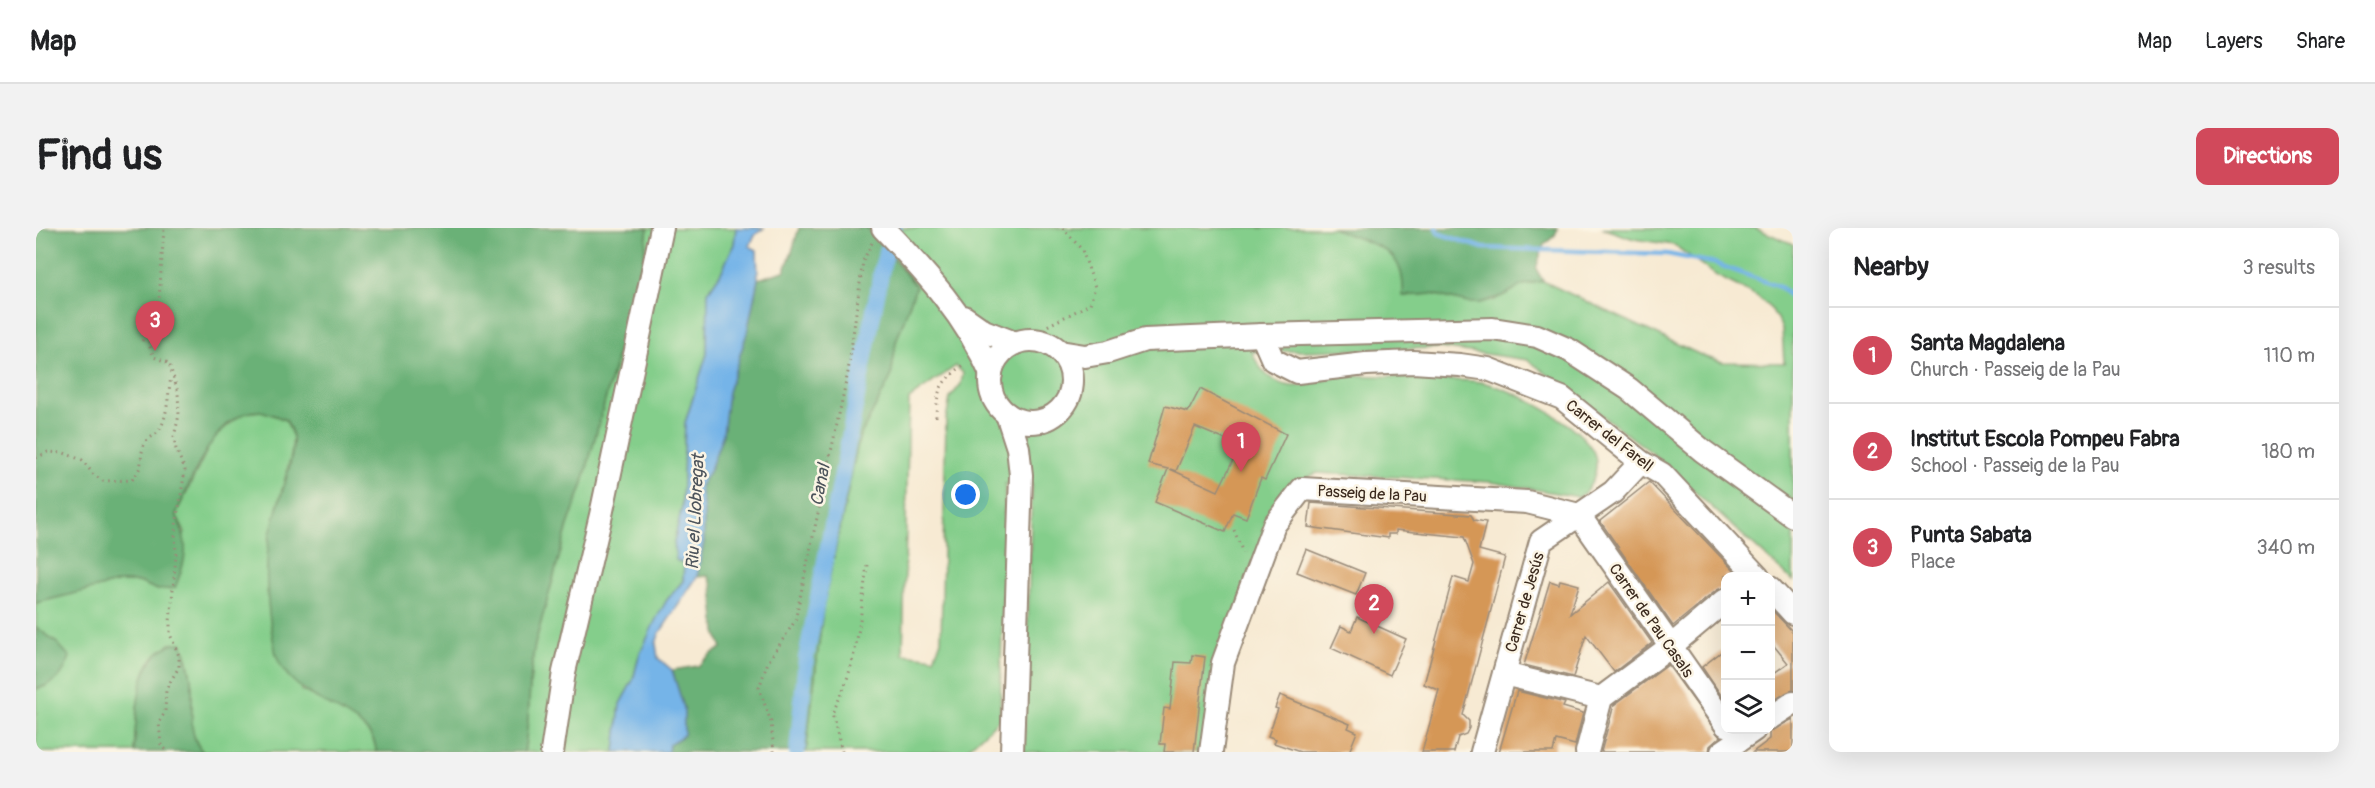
<!DOCTYPE html>
<html lang="en">
<head>
<meta charset="utf-8">
<style>
  :root { --surface:#fff; --page:#f2f2f2; --text:#202124; --muted:#757577; --line:#e0e0e0; --accent:#d1495b }
  body { margin:0; font-family:Pangolin,sans-serif; background:var(--page); color:var(--text) }
  .controls { position:absolute; right:18px; bottom:18px; display:grid; overflow:hidden; border-radius:12px; box-shadow:0 6px 24px #0002 }
  .controls button { width:54px; height:54px; display:grid; place-items:center; padding:0; border:0; border-bottom:2px solid var(--line); background:var(--surface); color:var(--text); font:30px sans-serif }
  .you { position:absolute; left:930px; top:267px; width:21px; height:21px; margin:-15px; border:4px solid #fff; border-radius:50%; background:#1a73e8; box-shadow:0 0 0 9px #1a73e833 }
  .badge { display:grid; place-items:center; width:39px; height:39px; border-radius:50%; background:var(--accent); color:#fff; font-size:20px; font-weight:700 }
  .pin { position:absolute; translate:-50% -50px; filter:drop-shadow(0 2px 3px #0008) }
  .pin::after { content:''; position:absolute; top:32px; width:21px; height:18px; background:inherit; clip-path:polygon(0 0,100% 0,50% 100%) }
  .list { margin:0; padding:0; list-style:none }
  h2 { display:flex; justify-content:space-between; align-items:center; height:78px; margin:0; padding:0 24px; font-size:26px }
  h2 small { font-size:20px; font-weight:400; color:var(--muted) }
  .list li { display:grid; grid-template-columns:39px 1fr auto; gap:18px; align-items:center; box-sizing:border-box; height:96px; padding:0 24px; border-top:2px solid var(--line) }
  .list b { display:block; font-size:22px; white-space:nowrap }
  .list p { margin:0; font-size:20px; white-space:nowrap; color:var(--muted) }
  .list em { font-size:20px; font-style:normal; color:var(--muted) }
  .icon { flex:none; width:33px; height:33px; fill:none; stroke:currentColor; stroke-width:2; stroke-linecap:round; stroke-linejoin:round }
  .map { position:relative; flex:none; width:1757px; height:524px; overflow:hidden; border-radius:12px }
  header { display:flex; align-items:center; gap:36px; box-sizing:border-box; height:84px; padding:0 30px; background:var(--surface); border-bottom:2px solid var(--line) }
  header strong { font-size:28px }
  nav { display:flex; gap:33px; margin-inline-start:auto; font-size:21px }
  .intro { display:flex; align-items:center; justify-content:space-between; box-sizing:border-box; height:144px; padding:0 36px }
  h1 { margin:0; font-size:42px }
  .button { padding:15px 27px; border-radius:12px; background:var(--accent); color:#fff; font-size:21px; font-weight:700 }
  main { display:flex; gap:36px; padding:0 36px }
  aside { flex:1; background:var(--surface); border-radius:12px; box-shadow:0 6px 24px #0002 }
  .map>svg:first-child { display:block }
  .green { fill:#84ce8b; stroke:#607c54; stroke-width:1.5; fill-rule:evenodd }
  .forest { fill:#6bb177; stroke:#536e4a; stroke-width:1.5 }
  .water { fill:#74b4e8; stroke:#586f83; stroke-width:1.5 }
  .lines { fill:none; stroke-linecap:round; stroke-linejoin:round }
  .stream { stroke:#74b4e8; stroke-width:4.5 }
  .canal { stroke:#74b4e8; stroke-width:16 }
  .building { fill:#d59757; fill-rule:evenodd }
  .minor-casing { stroke:#998a78; stroke-width:26 }
  .path { stroke:#998a78; stroke-width:3; stroke-dasharray:1.5 4.5; stroke-linecap:butt }
  .minor { stroke:#fff; stroke-width:22 }
  .labels { text-anchor:middle; stroke-width:5; stroke-linejoin:round; paint-order:stroke }
  .street-label { font-size:16px; fill:#3b2a1e; stroke:#fcf5e5 }
  .water-label { font-size:18px; font-style:italic; fill:#4c535b; stroke:#fcf5e5 }
</style>
</head>
<body>
<header>
<strong>Map</strong>
<nav><a>Map</a><a>Layers</a><a>Share</a></nav>
</header>
<div class="intro"><h1>Find us</h1><a class="button">Directions</a></div>
<main>
<div class="map">
<svg width="1757" height="524" viewBox="0 0 1757 524">
  <rect width="100%" height="100%" fill="#fcf5e5"/>
  <filter id="ink" filterUnits="userSpaceOnUse"><feTurbulence type="fractalNoise" baseFrequency=".0167" numOctaves="2"/><feDisplacementMap in="SourceGraphic" scale="12" xChannelSelector="R" yChannelSelector="G"/><feConvolveMatrix kernelMatrix="1 2 1 2 8 2 1 2 1" color-interpolation-filters="sRGB"/></filter>
  <filter id="wash" filterUnits="userSpaceOnUse"><feTurbulence type="fractalNoise" baseFrequency=".008" numOctaves="4" result="noise"/><feDisplacementMap in="SourceGraphic" scale="24" xChannelSelector="R" yChannelSelector="G"/><feGaussianBlur stdDeviation="1.35" result="paint"/><feColorMatrix in="noise" values="0 0 0 0 0 0 0 0 0 0 0 0 0 0 0 0 0 1.4 0 .05"/><feComposite in="paint" operator="in"/></filter>
  <g filter="url(#wash)">
    <rect width="100%" height="100%" fill="#f7ead3"/>
    <!-- green -->
    <g class="green">
      <path d="M612,0H700L698,16L685,45L672,64L671,126L649,195L646,279L638,314L648,336L647,353L631,372L603,428L597,452L584,476L579,524H488C495,487 491,449 500,412L532,297L546,258L608,28Z"/>
      <path d="M831,0H1297C1320,11 1359,16 1367,44C1369,52 1367,60 1368,68L1396,66L1420,72L1456,73L1487,57L1507,53L1669,129L1687,134L1748,135L1746,100L1736,82L1721,68L1681,48L1638,17L1598,11L1566,0H1719L1757,16V353L1615,224L1492,132L1405,120L1216,124C1222,139 1233,153 1250,157C1266,161 1284,152 1299,149C1330,145 1364,150 1395,152C1411,152 1429,151 1445,154C1477,161 1544,195 1558,225C1564,240 1556,261 1543,269L1455,254L1281,245L1251,258L1242,270L1183,430L1170,524H988L996,257L969,256L964,491L928,524H770L787,380L823,210L855,149L860,114L880,58L865,37ZM920,138L927,145L925,156L914,170L910,191L905,413L898,430L867,426L873,171Z"/>
      <path d="M226,183L250,192L257,210L255,228L233,311L232,331L265,462C287,474 341,495 340,524H167C151,507 157,483 156,461C155,445 152,429 146,415L134,416L110,442L101,479L98,524H0V461L11,458L21,415L0,399V375L84,354H103L122,362L149,305L140,286L177,210L207,185Z"/>
    </g>
    <!-- forest -->
    <g class="forest">
      <path d="M0,0H612L608,28L546,258L532,297L500,412C491,449 495,487 488,524H340C342,484 252,475 240,426C232,390 228,349 233,312C237,285 260,232 257,209C256,203 252,197 250,192C242,189 232,184 224,183C178,183 156,252 140,286C154,317 151,330 139,360L122,362L103,354H84L0,375Z"/>
      <path d="M763,0H831L880,58L860,114L855,149L823,210L787,380L770,524H632L633,516L648,507V480L636,442L662,438L675,426L686,420L680,404L676,357L672,348L661,349L668,314V282L664,258L674,242L687,206L692,164L711,105L722,51L748,43C756,29 758,15 763,0Z"/>
      <path d="M1297,0H1522L1519,7L1507,18L1500,41L1507,53L1487,57L1466,68L1444,75H1432L1396,66L1367,68C1370,16 1335,18 1297,0Z"/>
      <path d="M0,399L21,415L34,429C26,449 21,455 0,461Z"/>
      <path d="M146,415C151,430 155,445 156,461C157,483 151,507 167,524H98C101,489 98,417 146,415Z"/>
    </g>
    <!-- water -->
    <polygon class="water" points="700,0 728,0 720,6 713,18 721,22 722,51 711,105 692,164 687,206 674,242 664,258 668,282 668,314 661,349 623,406 620,416 622,430 636,442 648,480 648,507 633,516 632,524 579,524 584,476 597,452 603,428 619,393 631,372 647,353 648,336 640,332 638,314 646,279 649,195 671,126 672,64 685,45 698,16"/>
    <g class="lines">
      <!-- stream -->
      <polyline class="stream" points="1400,0 1402,5 1447,20 1631,26 1678,35 1746,60 1757,71"/>
      <!-- canal -->
      <polyline class="canal" points="761,524 770,430 847,36 858,1"/>
    </g>
    <g id="blocks">
      <!-- building -->
      <g class="building">
        <path d="M1164,161L1250,206L1229,252L1225,250L1210,290L1197,285L1189,304L1119,274L1132,241L1112,236L1129,178L1152,184ZM1159,199L1204,218L1182,263L1134,241L1140,243Z"/>
        <polygon points="1613,254 1703,348 1689,348 1689,359 1681,362 1637,398 1564,293"/>
        <polygon points="1275,275 1435,287 1438,292 1450,294 1443,322 1469,329 1427,487 1433,493 1433,500 1430,506 1422,509 1418,524 1386,524 1403,462 1388,456 1417,349 1433,354 1438,336 1428,309 1360,302 1360,306 1352,306 1352,310 1272,299"/>
        <polygon points="1270,321 1329,345 1320,367 1261,344"/>
        <polygon points="1524,352 1543,357 1534,386 1573,354 1616,415 1578,444 1550,407 1537,449 1488,437 1514,353 1523,356"/>
        <polygon points="1734,380 1757,404 1757,462 1734,474 1734,448 1752,435 1734,413"/>
        <polygon points="1321,389 1370,411 1354,447 1295,420 1305,398 1315,403"/>
        <polygon points="1689,421 1689,473 1666,439"/>
        <polygon points="1156,427 1169,429 1158,524 1128,524 1129,516 1124,516 1128,480 1134,481 1139,434 1155,435"/>
        <polygon points="1632,437 1684,509 1674,518 1673,524 1565,524 1578,477"/>
        <polygon points="1481,463 1529,475 1527,479 1547,485 1539,517 1520,512 1517,524 1463,524"/>
        <polygon points="1244,467 1314,496 1312,500 1321,504 1313,524 1264,524 1238,515 1240,511 1232,508 1242,481 1239,480"/>
        <polygon points="1757,491 1757,524 1717,524 1734,511 1734,503"/>
      </g>
    </g>
  </g>
  <g filter="url(#ink)">
    <use href="#blocks" fill-opacity="0" stroke="#998a78" stroke-width="1.5"/>
    <g class="lines">
      <defs>
        <g id="minor">
          <path d="M847,0C890,45 930,88 955,146"/>
          <polyline points="928,89 948,103 979,115"/>
          <polyline points="1226,107 1237,132 1261,144 1330,136 1377,134 1424,137 1452,141 1526,170 1605,234 1626,246 1722,349"/>
          <circle cx="995" cy="153" r="41"/>
          <polyline points="1024,124 1049,128 1072,124 1109,112 1226,107 1457,101 1501,108 1533,122 1593,161 1667,223 1757,288"/>
          <polyline points="971,186 982,220 985,247 976,524"/>
          <polyline points="1734,360 1757,385"/>
          <polyline points="1468,446 1565,470"/>
          <polyline points="1734,490 1757,475"/>
          <polyline points="516,524 528,444 565,287 626,0"/>
          <polyline points="1175,524 1187,435 1238,297 1266,261 1491,274 1543,287 1690,497"/>
          <polyline points="1446,524 1505,313 1577,264 1605,234"/>
          <polyline points="1551,524 1565,470 1635,418 1690,372"/>
          <polyline points="1686,524 1718,502"/>
        </g>
      </defs>
      <!-- minor casing -->
      <use href="#minor" class="minor-casing"/>
      <!-- path -->
      <g class="path">
        <polyline points="115,101 113,117 118,129 133,135 142,164 143,187 138,209 140,221 149,242 139,304 140,328 134,394 134,406 143,428 143,439 130,461 129,484 123,494 125,518 132,524"/>
        <polyline points="106,113 122,87 128,0"/>
        <polyline points="1005,114 1011,98 1054,76 1059,59 1046,22 1027,0"/>
        <path d="M900,189C901,159 905,154 929,136"/>
        <path d="M0,230L12,224L28,225L46,232L58,247L67,253L96,252C110,234 102,234 108,217C112,208 120,209 124,201C132,187 132,165 135,149"/>
        <polyline points="1198,302 1207,325"/>
        <polyline points="738,524 735,494 723,460 732,434 759,393 812,144 827,33 836,15"/>
        <path d="M806,524L796,485C822,439 824,389 831,337"/>
      </g>
      <!-- minor -->
      <use href="#minor" class="minor"/>
    </g>
  </g>
  <g class="labels">
    <!-- street labels -->
    <g class="street-label">
      <text transform="translate(1574 207) rotate(38)" y="6">Carrer del Farell</text>
      <text transform="translate(1336 265) rotate(3)" y="6">Passeig de la Pau</text>
      <text transform="translate(1488 374) rotate(-74)" y="6">Carrer de Jesús</text>
      <text transform="translate(1616 392) rotate(55)" y="6">Carrer de Pau Casals</text>
    </g>
    <!-- water labels -->
    <g class="water-label">
      <text transform="translate(784 257) rotate(-79)" y="6">Canal</text>
      <text transform="translate(659 284) rotate(-87)" y="6">Riu el Llobregat</text>
    </g>
  </g>
</svg>
<div class="controls">
<button>+</button>
<button>−</button>
<button><svg class="icon" aria-label="layers" viewBox="0 0 24 24"><path d="M12 4l9 5-9 5-9-5zM3 14l9 5 9-5"/></svg></button>
</div>
<div class="you"></div>
<div class="pin badge" style="left:1205px;top:244px">1</div>
<div class="pin badge" style="left:1338px;top:406px">2</div>
<div class="pin badge" style="left:119px;top:123px">3</div>
</div>
<aside>
<h2>Nearby<small>3 results</small></h2>
<ul class="list">
<li><span class="badge">1</span><div><b>Santa Magdalena</b><p>Church · Passeig de la Pau</p></div><em>110 m</em></li>
<li><span class="badge">2</span><div><b>Institut Escola Pompeu Fabra</b><p>School · Passeig de la Pau</p></div><em>180 m</em></li>
<li><span class="badge">3</span><div><b>Punta Sabata</b><p>Place</p></div><em>340 m</em></li>
</ul>
</aside>
</main>
</body>
</html>
